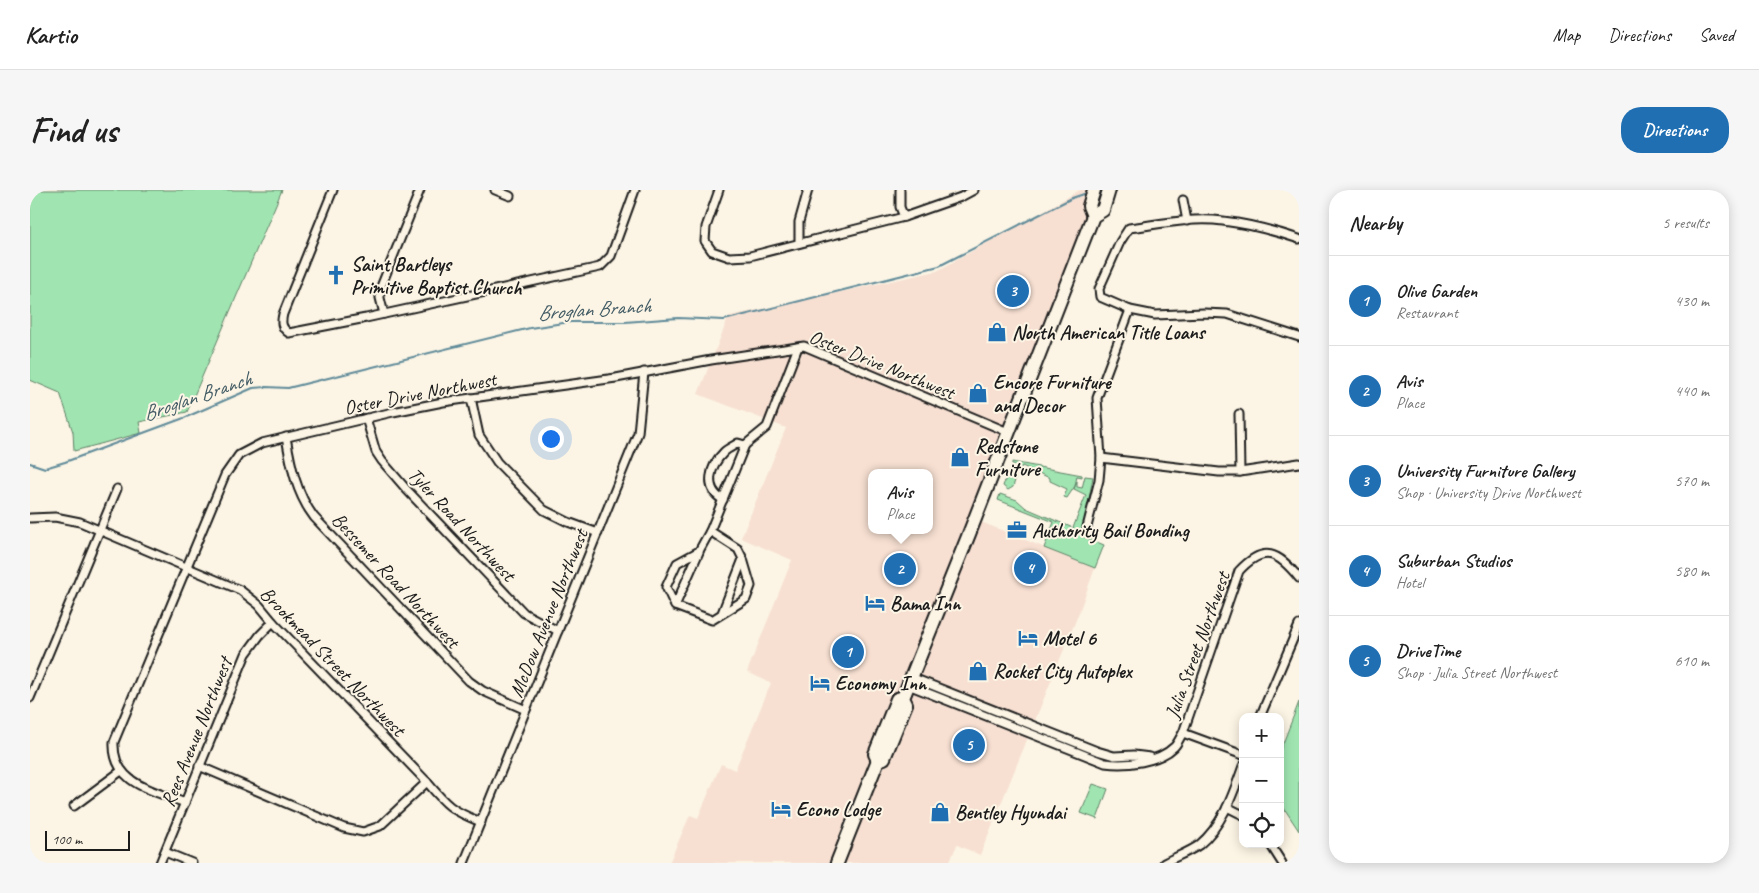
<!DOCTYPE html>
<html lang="en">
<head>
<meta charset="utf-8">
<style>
  :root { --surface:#fff; --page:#f6f6f6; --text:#222; --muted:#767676; --line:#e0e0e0; --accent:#1f6fb2 }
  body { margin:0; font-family:Caveat,sans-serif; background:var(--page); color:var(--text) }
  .controls { position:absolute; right:15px; bottom:15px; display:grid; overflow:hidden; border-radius:10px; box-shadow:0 2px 12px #0003 }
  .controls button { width:45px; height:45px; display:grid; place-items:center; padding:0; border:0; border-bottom:1px solid var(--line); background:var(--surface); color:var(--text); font:25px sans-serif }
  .scale { position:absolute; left:15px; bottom:12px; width:85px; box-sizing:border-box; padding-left:5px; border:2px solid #1c1c1c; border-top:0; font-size:14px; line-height:18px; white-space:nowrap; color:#1c1c1c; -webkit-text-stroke:4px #fcf5e5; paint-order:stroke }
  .you { position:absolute; left:520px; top:248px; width:18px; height:18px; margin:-12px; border:4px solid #fff; border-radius:50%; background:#1a73e8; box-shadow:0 0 0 8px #1a73e833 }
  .badge { display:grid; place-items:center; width:32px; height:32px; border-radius:50%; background:var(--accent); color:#fff; font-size:16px; font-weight:700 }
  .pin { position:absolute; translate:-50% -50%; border:2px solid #fff; box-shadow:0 1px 5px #0006 }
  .popup { position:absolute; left:838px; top:279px; width:65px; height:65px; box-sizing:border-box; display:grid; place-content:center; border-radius:10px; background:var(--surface); filter:drop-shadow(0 1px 4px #0005); font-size:16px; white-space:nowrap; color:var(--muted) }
  .popup b { font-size:19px; color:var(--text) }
  .popup::after { content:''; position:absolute; left:50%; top:100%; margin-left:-10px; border:10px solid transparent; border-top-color:var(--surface) }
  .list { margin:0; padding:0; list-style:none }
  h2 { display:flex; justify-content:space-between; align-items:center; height:65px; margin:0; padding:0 20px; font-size:21px }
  h2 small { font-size:16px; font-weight:400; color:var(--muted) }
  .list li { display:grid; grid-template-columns:32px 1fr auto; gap:15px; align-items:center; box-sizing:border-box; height:90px; padding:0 20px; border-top:1px solid var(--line) }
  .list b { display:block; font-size:19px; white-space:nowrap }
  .list p { margin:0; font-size:16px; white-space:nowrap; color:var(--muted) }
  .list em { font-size:16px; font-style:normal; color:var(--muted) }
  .icon { flex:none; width:28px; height:28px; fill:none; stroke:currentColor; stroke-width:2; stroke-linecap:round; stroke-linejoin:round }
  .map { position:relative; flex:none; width:1269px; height:673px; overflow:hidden; border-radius:20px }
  header { display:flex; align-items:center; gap:30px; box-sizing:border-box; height:70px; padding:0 25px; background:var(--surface); border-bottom:1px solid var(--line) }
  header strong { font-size:24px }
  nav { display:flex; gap:28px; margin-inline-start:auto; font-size:18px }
  .intro { display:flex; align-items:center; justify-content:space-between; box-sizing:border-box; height:120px; padding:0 30px }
  h1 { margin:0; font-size:35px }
  .button { padding:12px 22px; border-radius:20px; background:var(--accent); color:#fff; font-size:18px; font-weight:700 }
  main { display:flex; gap:30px; padding:0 30px }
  aside { flex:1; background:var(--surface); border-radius:20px; box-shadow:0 2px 12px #0003 }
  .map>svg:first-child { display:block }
  .built { fill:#f7e0d2; fill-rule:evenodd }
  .green { fill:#a0e5b1; stroke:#5e8066 }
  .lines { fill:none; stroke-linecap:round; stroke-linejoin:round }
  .stream { stroke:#5f8a99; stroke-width:2 }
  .street-casing { stroke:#1c1c1c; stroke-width:11 }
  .highway-casing { stroke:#1c1c1c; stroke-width:16 }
  .street { stroke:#fcf5e5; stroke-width:7 }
  .highway { stroke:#fcf5e5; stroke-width:12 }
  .labels { text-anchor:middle; stroke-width:4; stroke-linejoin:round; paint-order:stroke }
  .poi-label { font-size:20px; font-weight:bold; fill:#1c1c1c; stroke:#fcf5e5; text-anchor:start }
  .street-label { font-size:20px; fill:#1c1c1c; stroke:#fcf5e5 }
  .water-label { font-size:21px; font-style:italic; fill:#435c65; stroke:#fcf5e5 }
</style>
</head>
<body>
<header>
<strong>Kartio</strong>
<nav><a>Map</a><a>Directions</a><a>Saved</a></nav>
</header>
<div class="intro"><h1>Find us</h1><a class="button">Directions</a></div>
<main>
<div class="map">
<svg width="1269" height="673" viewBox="0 0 1269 673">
  <rect width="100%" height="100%" fill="#fcf5e5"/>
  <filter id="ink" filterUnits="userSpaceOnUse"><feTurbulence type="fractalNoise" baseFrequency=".02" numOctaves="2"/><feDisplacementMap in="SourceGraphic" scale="10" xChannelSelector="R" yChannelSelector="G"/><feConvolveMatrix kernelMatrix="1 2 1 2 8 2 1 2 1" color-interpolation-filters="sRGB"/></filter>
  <g filter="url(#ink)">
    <!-- built -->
    <path class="built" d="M1050,0H1079L951,332L1065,378L1048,425L950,665L927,655L919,673H639L660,625L668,628L691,574L705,580L741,493L717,482L762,370L711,348L756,238L668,204L699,126L907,81ZM841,283H899V340H841Z"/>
    <!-- green -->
    <g class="green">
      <polygon points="0,0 252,0 157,222 109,232 111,243 44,261 43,242 30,203 0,190"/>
      <polygon points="982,272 1052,285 1052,287 1047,286 1045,296 1037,308 1034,307 1037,299 1020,291 1020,288 992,276 990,279 982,274"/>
      <polygon points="978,282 983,283 986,287 983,297 978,300 973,296"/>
      <polygon points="1055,286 1063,287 1052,346 1074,355 1065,378 1014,358 1024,332 968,310 970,304 987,310 996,318 1043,338 1056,305 1044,299 1047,291 1047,297 1052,298"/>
      <polygon points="1269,512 1269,641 1250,612 1250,561"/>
      <polygon points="1063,594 1078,599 1067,629 1051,623"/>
    </g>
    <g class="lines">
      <!-- stream -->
      <polyline class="stream" points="0,273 15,278 35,272 154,228 223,198 236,197 258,198 500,138 540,132 595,132 648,128 694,130 909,76 1042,8 1057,3"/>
      <defs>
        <g id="street">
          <path d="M303,0L253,124C251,132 251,138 259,143L336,128L570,77L581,66L605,0"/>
          <polyline points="465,0 480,6"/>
          <polyline points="689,0 676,37 675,51 682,61 699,67 720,66 874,27 931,7 944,0"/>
          <polyline points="870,0 870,17 874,27"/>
          <polyline points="1153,10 1157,31"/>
          <path d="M1269,49C1245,41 1218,34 1193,31C1162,27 1130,34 1099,38L1090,52L1069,99L1070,107L1100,120L1125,125L1174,123L1197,124L1269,147"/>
          <polyline points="769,53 769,32 778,0"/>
          <polyline points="354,124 350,108 350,99 390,0"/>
          <polyline points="441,208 449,245 467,272 514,320 538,332 568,343"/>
          <polyline points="1209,224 1210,282"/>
          <polyline points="336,228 346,262 352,271 377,300 494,423 528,441"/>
          <path d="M256,247C261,276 266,303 284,327L439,491L453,501L496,520"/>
          <polyline points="1071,268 1189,282 1210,282 1269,273"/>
          <path d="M693,310C673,298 680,276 694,262C698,258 704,256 708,253L715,255"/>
          <path d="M0,328L25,327L50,332L210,400L229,415L243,432L397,592C416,615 422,621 451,632"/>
          <polyline points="1057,337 1069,290 1071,268 1067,208 1100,120"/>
          <polyline points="680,341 708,359 713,369 692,423"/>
          <polyline points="713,369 721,396 716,409 682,430 645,416 636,397 647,373 669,361 680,341 715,255 737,237 768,157"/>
          <polyline points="645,416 669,362"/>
          <polyline points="881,487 1067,561 1084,566 1104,565 1120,567"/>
          <path d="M878,495L1075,573C1096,576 1129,572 1144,557C1148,553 1150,547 1153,543L1209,381C1234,354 1248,362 1269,388"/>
          <polyline points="0,508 87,299"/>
          <polyline points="1230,527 1269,435"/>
          <polyline points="1153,543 1213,565"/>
          <polyline points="169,576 314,638 333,642 350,636 397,592"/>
          <path d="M155,613C123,600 82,594 84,552L195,285L209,265L232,253L363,222L413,212L586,188L681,170L774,156L978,242"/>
          <polyline points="44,616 91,581"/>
          <polyline points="1197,617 1213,625"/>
          <polyline points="1240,654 1252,673"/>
          <polyline points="135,662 162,673"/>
          <polyline points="130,673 216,464 230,445 243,432"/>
          <polyline points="434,673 608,243 614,182"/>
          <path d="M1134,673C1145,667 1159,662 1169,655C1193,635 1203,604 1213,576"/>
        </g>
        <g id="highway">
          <polyline points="1063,26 1059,16 1064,0"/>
          <polyline points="848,570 845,564 867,509 873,508"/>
          <polyline points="807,673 848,570 854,568 876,514 873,508 939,344 1063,26 1073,20 1079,0"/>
        </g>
      </defs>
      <!-- street casing -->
      <use href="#street" class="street-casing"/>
      <!-- highway casing -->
      <use href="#highway" class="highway-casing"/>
      <!-- street -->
      <use href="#street" class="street"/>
      <!-- highway -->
      <use href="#highway" class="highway"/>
    </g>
  </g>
  <!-- icons -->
  <defs>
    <symbol id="church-bare" viewBox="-9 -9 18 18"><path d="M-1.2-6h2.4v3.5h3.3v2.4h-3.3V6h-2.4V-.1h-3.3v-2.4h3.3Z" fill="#1f6fb2" stroke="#fcf5e5" stroke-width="2.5" paint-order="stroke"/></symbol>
    <symbol id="shop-bare" viewBox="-9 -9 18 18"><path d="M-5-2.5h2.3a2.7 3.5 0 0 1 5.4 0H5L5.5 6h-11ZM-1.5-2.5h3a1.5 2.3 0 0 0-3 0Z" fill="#1f6fb2" stroke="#fcf5e5" stroke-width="2.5" paint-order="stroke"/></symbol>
    <symbol id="office-bare" viewBox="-9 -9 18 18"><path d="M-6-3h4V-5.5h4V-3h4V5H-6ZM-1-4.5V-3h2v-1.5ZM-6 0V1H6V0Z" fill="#1f6fb2" stroke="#fcf5e5" stroke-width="2.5" paint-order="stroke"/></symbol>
    <symbol id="hotel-bare" viewBox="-9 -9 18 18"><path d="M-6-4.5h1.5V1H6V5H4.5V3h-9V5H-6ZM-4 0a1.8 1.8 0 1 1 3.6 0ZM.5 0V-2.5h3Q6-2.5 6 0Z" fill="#1f6fb2" stroke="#fcf5e5" stroke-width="2.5" paint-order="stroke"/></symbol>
  </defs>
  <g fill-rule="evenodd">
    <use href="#church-bare" x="292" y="71" width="28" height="28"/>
    <use href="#shop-bare" x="953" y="128" width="28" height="28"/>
    <use href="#shop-bare" x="934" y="189" width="28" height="28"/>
    <use href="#shop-bare" x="916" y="253" width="28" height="28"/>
    <use href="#office-bare" x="973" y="326" width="28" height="28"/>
    <use href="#hotel-bare" x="831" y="399" width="28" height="28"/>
    <use href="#hotel-bare" x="984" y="434" width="28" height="28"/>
    <use href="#shop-bare" x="934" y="467" width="28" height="28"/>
    <use href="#hotel-bare" x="776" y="479" width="28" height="28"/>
    <use href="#hotel-bare" x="737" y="605" width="28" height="28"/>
    <use href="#shop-bare" x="896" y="608" width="28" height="28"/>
  </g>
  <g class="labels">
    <!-- poi labels -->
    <g class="poi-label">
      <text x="321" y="81">Saint Bartleys<tspan x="321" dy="23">Primitive Baptist Church</tspan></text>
      <text x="982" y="149">North American Title Loans</text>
      <text x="963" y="199">Encore Furniture<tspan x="963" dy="23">and Decor</tspan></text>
      <text x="945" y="263">Redstone<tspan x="945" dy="23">Furniture</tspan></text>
      <text x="1002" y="347">Authority Bail Bonding</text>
      <text x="860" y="420">Bama Inn</text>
      <text x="1013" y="455">Motel 6</text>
      <text x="963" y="488">Rocket City Autoplex</text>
      <text x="805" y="500">Economy Inn</text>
      <text x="766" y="626">Econo Lodge</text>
      <text x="925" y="629">Bentley Hyundai</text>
    </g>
    <!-- street labels -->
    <g class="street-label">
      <text transform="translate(852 174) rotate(22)" y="7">Oster Drive Northwest</text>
      <text transform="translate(390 203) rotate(-11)" y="7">Oster Drive Northwest</text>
      <text transform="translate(432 334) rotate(47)" y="7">Tyler Road Northwest</text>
      <text transform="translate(366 390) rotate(47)" y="7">Bessemer Road Northwest</text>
      <text transform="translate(518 423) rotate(-68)" y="7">McDow Avenue Northwest</text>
      <text transform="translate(1167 455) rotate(-70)" y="7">Julia Street Northwest</text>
      <text transform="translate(303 471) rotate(46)" y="7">Brookmead Street Northwest</text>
      <text transform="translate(166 542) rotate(-68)" y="7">Rees Avenue Northwest</text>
    </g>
    <!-- water labels -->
    <g class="water-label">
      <text transform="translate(564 119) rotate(-4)" y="7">Broglan Branch</text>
      <text transform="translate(167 206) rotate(-19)" y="7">Broglan Branch</text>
    </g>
  </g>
</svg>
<div class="controls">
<button>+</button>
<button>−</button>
<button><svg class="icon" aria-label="locate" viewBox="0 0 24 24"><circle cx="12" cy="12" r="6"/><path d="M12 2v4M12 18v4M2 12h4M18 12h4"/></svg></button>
</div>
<div class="scale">100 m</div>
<div class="you"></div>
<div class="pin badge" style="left:818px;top:462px">1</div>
<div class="pin badge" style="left:870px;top:379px">2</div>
<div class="popup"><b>Avis</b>Place</div>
<div class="pin badge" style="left:983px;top:101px">3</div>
<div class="pin badge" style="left:1000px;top:378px">4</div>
<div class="pin badge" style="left:939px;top:555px">5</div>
</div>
<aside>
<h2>Nearby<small>5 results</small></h2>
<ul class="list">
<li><span class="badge">1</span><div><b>Olive Garden</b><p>Restaurant</p></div><em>430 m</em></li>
<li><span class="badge">2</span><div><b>Avis</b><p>Place</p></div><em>440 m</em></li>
<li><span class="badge">3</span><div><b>University Furniture Gallery</b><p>Shop · University Drive Northwest</p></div><em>570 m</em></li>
<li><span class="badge">4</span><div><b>Suburban Studios</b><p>Hotel</p></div><em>580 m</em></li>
<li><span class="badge">5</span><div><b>DriveTime</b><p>Shop · Julia Street Northwest</p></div><em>610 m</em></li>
</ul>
</aside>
</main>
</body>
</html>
